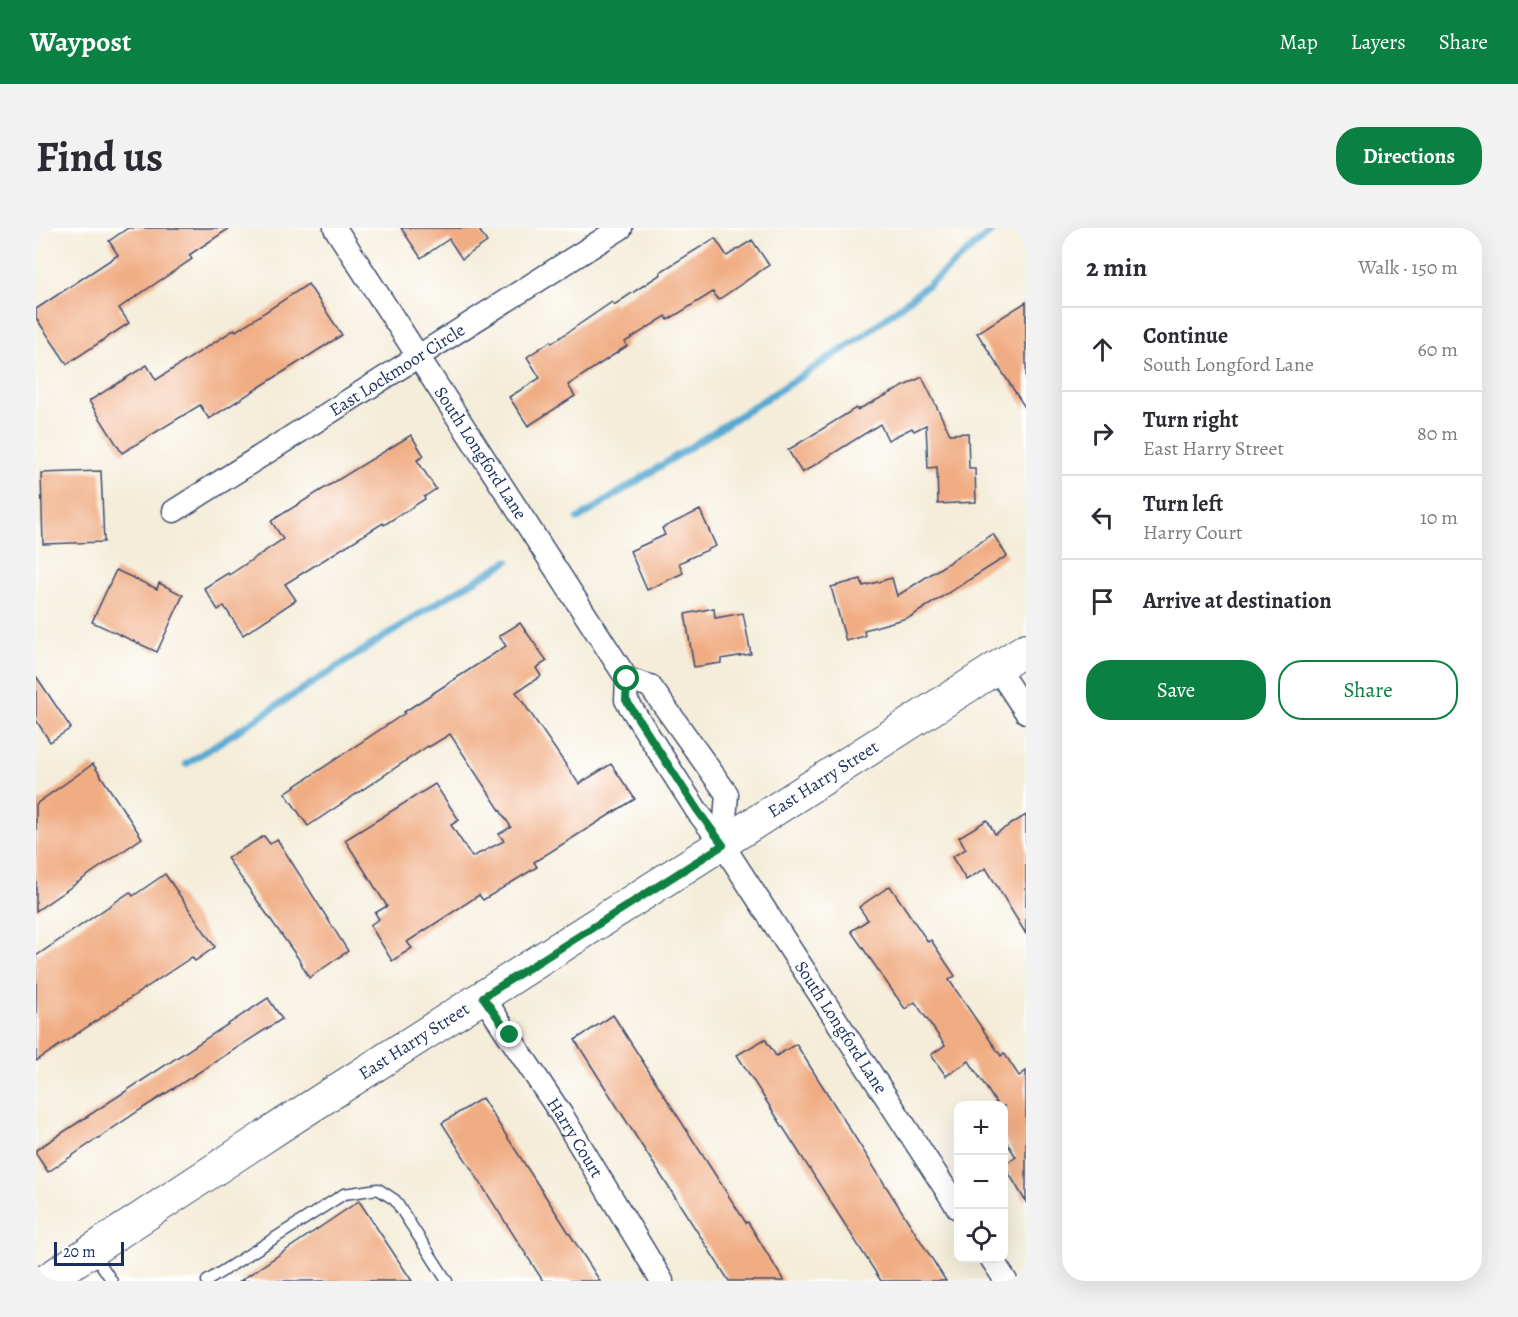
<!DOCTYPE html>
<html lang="en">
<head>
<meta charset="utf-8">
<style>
  :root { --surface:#fff; --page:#f2f2f3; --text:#2b2b33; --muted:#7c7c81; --line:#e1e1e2; --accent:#0b8043 }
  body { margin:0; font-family:Alegreya,serif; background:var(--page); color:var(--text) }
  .controls { position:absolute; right:18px; bottom:18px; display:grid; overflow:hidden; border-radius:12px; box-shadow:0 6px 24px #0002 }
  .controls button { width:54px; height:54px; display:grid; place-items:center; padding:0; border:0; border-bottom:2px solid var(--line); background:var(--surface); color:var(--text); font:30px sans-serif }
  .scale { position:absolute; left:18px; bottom:15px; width:70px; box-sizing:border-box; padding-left:6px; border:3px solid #1b2f5e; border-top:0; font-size:16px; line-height:21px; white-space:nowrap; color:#1b2f5e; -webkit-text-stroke:4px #fff; paint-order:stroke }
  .stop { position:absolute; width:18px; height:18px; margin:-14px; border:4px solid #0b8043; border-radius:50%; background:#fff }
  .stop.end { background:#0b8043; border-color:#fff; box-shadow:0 2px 6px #0008 }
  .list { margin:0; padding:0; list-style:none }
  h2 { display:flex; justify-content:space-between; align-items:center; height:78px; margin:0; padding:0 24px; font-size:26px }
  h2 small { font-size:20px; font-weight:400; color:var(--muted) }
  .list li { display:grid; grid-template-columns:39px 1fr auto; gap:18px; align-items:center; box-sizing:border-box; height:84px; padding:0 24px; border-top:2px solid var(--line) }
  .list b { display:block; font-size:22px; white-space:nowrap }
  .list p { margin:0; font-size:20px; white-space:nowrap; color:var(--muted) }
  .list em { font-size:20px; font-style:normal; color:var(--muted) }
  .actions { display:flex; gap:12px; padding:18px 24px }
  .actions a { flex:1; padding:14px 0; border:2px solid var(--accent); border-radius:24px; text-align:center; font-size:21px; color:var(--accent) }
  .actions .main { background:var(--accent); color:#fff }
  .icon { flex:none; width:33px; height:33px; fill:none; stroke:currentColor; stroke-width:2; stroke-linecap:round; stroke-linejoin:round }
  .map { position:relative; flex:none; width:990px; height:1053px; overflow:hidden; border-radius:24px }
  header { display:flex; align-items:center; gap:36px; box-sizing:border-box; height:84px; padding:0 30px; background:var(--accent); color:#fff }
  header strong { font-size:28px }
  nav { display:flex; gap:33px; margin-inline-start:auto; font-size:21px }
  .intro { display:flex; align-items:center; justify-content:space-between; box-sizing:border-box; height:144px; padding:0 36px }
  h1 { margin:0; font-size:42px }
  .button { padding:15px 27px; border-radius:24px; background:var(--accent); color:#fff; font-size:21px; font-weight:700 }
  main { display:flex; gap:36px; padding:0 36px }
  aside { flex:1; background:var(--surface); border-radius:24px; box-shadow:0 6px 24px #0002 }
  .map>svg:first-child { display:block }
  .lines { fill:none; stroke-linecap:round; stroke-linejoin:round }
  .stream { stroke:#56a8d1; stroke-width:7 }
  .building { fill:#f0ac82 }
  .lane-casing { stroke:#3c4c70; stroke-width:13 }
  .street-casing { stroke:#3c4c70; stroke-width:25 }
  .secondary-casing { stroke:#3c4c70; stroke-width:34 }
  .lane { stroke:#fff; stroke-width:10 }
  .street { stroke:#fff; stroke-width:22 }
  .secondary { stroke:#fff; stroke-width:32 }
  .route { stroke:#0b8043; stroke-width:8 }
  .labels { text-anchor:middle; stroke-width:4.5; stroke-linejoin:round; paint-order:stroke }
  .street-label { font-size:18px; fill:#1b2f5e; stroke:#fff }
</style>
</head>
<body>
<header>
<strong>Waypost</strong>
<nav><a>Map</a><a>Layers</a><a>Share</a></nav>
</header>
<div class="intro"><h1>Find us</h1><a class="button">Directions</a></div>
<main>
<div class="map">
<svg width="990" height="1053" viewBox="0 0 990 1053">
  <rect width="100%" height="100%" fill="#fff"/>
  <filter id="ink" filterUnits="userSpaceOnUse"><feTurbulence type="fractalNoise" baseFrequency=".0167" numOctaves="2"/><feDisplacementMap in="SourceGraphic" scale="12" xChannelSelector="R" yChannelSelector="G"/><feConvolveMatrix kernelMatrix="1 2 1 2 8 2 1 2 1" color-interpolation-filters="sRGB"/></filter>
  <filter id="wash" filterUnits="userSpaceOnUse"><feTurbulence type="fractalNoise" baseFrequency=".008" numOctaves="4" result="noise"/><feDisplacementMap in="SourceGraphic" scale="24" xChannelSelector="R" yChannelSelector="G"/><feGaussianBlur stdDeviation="1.35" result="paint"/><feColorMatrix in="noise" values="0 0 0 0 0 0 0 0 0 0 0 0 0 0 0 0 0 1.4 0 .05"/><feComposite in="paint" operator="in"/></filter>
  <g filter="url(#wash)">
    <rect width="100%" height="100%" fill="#f4edd9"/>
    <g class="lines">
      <!-- stream -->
      <g class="stream">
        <polyline points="542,291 823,111 908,44 959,0"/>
        <polyline points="150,536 404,373 472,333"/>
      </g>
    </g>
    <g id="blocks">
      <!-- building -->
      <g class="building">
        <polygon points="92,0 194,0 153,27 156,31 83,80 93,95 31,136 0,90 0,81 82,27 73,13"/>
        <polygon points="365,0 442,0 451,14 426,31 413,11 385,30"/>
        <polygon points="679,10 691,28 716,12 733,37 682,72 677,64 632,92 630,88 589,114 591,118 532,157 539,168 492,198 473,169 504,150 491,129 515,113 516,115 576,74 578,77 625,46 624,44"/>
        <polygon points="272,56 306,107 173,191 164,177 86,225 53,173 111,137 120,152 199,101 200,103"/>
        <polygon points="990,74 990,181 941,105"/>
        <polygon points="886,149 914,206 932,205 933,240 939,240 940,274 902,276 901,239 892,240 890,197 878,203 876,200 852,212 844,196 766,245 752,222 820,180 821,182"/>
        <polygon points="375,207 388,228 381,232 400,261 388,269 389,271 348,297 347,295 249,356 260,372 207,407 188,378 182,382 168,360 192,345 193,347 247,311 235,293"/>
        <polygon points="65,243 68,314 7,316 5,245"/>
        <polygon points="664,282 680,318 643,335 647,345 611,362 594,323 629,307 626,300"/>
        <polygon points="957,306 971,328 874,389 828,402 829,408 810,413 795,359 825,351 827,358 856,350 861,368"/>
        <polygon points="80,342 121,361 123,355 147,367 121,424 56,394"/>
        <polygon points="678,380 679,390 707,385 715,426 685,431 685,435 658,439 649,386"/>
        <polygon points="484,395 511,433 500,440 505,448 480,464 543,556 575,536 599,571 498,634 501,639 447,672 443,667 371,714 376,720 356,733 334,697 343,691 339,685 351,678 309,612 399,556 423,592 415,597 436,629 468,613 463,606 475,599 414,506 393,519 392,518 272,598 249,565 369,485 368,484 470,418 463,408"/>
        <polygon points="0,448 35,500 14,514 0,492"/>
        <polygon points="57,536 106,610 0,683 0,576"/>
        <polygon points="990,587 990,706 950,640 930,652 916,629 930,621 923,609 951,592 959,606"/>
        <polygon points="228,608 234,616 241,611 312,723 273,750 262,730 191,630"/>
        <polygon points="129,646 179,719 159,733 156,729 0,833 0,728 94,664 97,668"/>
        <polygon points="854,658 892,714 895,712 919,748 913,752 965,828 968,825 983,848 990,843 990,974 968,937 980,929 968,910 968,878 962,878 933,833 910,848 895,827 909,817 879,774 869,781 815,703 832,692 823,679"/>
        <polygon points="232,770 246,791 104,882 12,944 0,926 0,922"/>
        <polygon points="577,787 710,995 712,994 748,1053 693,1053 608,921 539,812"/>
        <polygon points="729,811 740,828 760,816 910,1053 845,1053 701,827"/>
        <polygon points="446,870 517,980 564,1053 507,1053 406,895"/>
        <polygon points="323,973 376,1053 204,1053"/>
      </g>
    </g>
  </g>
  <g filter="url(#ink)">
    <use href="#blocks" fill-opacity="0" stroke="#3c4c70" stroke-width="1.5"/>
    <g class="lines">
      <defs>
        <g id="lane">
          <polyline points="58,1026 76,1053"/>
          <polyline points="171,1053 308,966 342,961 359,972 411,1053"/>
        </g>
        <g id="street">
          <path id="s1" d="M299,0L591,451L590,472L661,583L687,617L922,980"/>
          <path id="s2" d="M138,283L585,0"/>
          <polyline points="961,440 990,484"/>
          <polyline points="591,451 614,458 691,566 687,617"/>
          <path id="s3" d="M447,769L527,889L626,1053"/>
          <polyline points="955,1030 970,1053"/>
        </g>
        <g id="secondary">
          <path id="s4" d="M9,1053L251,894L990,421"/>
        </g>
      </defs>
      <!-- lane casing -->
      <use href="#lane" class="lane-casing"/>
      <!-- street casing -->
      <use href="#street" class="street-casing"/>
      <!-- secondary casing -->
      <use href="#secondary" class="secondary-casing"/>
      <!-- lane -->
      <use href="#lane" class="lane"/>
      <!-- street -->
      <use href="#street" class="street"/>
      <!-- secondary -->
      <use href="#secondary" class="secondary"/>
    </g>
  </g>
  <g class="lines" filter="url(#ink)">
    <!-- route -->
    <polyline class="route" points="474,807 447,769 687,617 662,583 590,472 591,451"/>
  </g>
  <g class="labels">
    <!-- street labels -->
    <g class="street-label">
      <text dy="6" stroke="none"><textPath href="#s2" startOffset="264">East Lockmoor Circle</textPath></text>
      <text dy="6" stroke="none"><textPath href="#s1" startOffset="268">South Longford Lane</textPath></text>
      <text dy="6" stroke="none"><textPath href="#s4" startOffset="926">East Harry Street</textPath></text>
      <text dy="6" stroke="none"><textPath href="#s1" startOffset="950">South Longford Lane</textPath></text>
      <text dy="6" stroke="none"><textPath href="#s4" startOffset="440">East Harry Street</textPath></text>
      <text dy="6" stroke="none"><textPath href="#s3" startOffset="168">Harry Court</textPath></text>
    </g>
  </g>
</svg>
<div class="controls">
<button>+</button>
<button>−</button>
<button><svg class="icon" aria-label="locate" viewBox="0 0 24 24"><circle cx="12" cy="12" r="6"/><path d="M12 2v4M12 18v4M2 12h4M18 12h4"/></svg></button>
</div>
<div class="scale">20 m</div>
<div class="stop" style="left:591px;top:451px"></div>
<div class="stop end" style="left:474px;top:807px"></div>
</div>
<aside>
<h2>2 min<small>Walk · 150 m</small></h2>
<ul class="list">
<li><svg class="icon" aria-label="ahead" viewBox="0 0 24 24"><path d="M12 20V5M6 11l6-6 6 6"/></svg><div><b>Continue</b><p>South Longford Lane</p></div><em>60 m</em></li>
<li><svg class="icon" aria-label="right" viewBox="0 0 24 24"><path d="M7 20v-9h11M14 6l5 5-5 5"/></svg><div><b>Turn right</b><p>East Harry Street</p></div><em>80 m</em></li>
<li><svg class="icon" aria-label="left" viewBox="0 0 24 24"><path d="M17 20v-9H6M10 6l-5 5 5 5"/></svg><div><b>Turn left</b><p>Harry Court</p></div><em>10 m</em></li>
<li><svg class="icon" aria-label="arrive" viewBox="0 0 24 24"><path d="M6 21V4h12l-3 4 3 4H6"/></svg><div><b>Arrive at destination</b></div></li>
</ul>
<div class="actions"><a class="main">Save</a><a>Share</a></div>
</aside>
</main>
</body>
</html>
